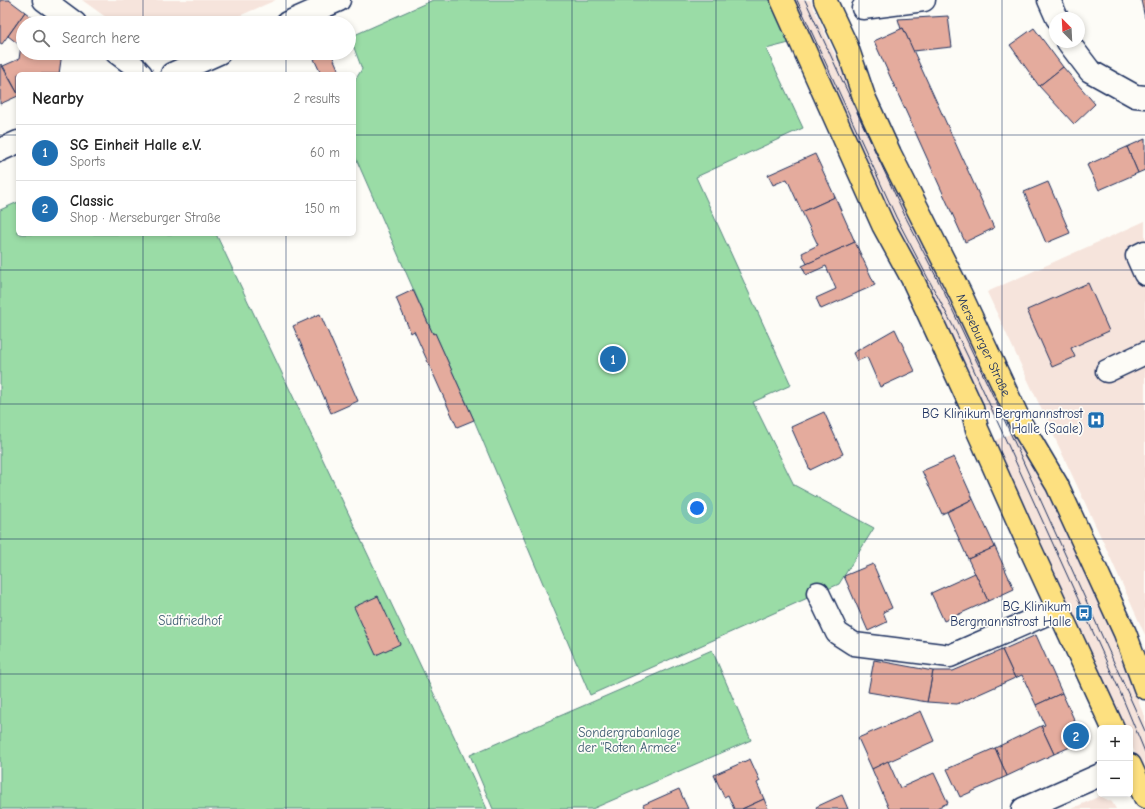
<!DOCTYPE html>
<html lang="en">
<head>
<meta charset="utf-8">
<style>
  :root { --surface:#fff; --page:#f6f6f6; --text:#222; --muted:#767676; --line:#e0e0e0; --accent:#1f6fb2 }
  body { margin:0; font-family:"Comic Neue",sans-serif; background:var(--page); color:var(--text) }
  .controls { position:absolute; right:12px; bottom:12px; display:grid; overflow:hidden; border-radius:6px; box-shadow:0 2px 6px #0003 }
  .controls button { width:36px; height:36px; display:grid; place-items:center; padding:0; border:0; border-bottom:1px solid var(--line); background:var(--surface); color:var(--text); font:20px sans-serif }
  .compass { position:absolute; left:1049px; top:12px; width:36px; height:36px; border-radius:50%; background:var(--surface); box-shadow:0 2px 6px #0003; rotate:336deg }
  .you { position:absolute; left:697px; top:508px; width:14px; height:14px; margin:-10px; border:3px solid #fff; border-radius:50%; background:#1a73e8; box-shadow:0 0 0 6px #1a73e833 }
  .badge { display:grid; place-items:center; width:26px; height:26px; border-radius:50%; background:var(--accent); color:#fff; font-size:13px; font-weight:700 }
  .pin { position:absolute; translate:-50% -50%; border:2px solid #fff; box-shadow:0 1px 4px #0006 }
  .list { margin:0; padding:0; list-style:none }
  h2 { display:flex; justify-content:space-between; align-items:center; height:52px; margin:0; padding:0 16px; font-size:17px }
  h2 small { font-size:13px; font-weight:400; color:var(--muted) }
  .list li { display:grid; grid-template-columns:26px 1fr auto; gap:12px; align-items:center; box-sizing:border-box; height:56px; padding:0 16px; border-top:1px solid var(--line) }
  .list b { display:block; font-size:15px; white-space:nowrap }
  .list p { margin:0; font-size:13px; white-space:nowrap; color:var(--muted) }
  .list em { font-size:13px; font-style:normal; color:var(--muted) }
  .icon { flex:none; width:22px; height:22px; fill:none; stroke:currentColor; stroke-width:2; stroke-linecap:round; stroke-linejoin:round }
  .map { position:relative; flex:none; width:1145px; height:809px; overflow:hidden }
  .search { position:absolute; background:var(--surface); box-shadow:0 2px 6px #0003; left:16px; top:16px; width:340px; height:44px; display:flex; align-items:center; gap:10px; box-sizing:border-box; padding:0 14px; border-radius:22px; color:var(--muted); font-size:15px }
  .panel { position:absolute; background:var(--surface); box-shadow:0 2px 6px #0003; left:16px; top:72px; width:340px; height:164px; border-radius:6px }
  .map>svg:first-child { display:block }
  .built { fill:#f6e4dc }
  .green { fill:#9adca6; stroke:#5a8682 }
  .building { fill:#e4ab9d; stroke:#1b2f5e }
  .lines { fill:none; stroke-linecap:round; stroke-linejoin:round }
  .minor-casing { stroke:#1b2f5e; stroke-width:25 }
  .major-casing { stroke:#1b2f5e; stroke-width:25 }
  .minor { stroke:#fdfcf7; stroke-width:22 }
  .major { stroke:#fde080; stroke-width:22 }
  .tram { stroke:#1b2f5e; stroke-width:1 }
  .grid { fill:none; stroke:#1b2f5e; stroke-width:1; stroke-opacity:0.55 }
  .labels { text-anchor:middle; stroke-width:3.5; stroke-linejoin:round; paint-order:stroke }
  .street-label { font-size:13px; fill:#1b2f5e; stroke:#fdfcf7 }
  .poi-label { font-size:13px; fill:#1b2f5e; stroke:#fdfcf7; text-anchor:end }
  .park-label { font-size:13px; fill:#3b5a70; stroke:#fdfcf7 }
</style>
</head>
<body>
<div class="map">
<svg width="1145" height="809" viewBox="0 0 1145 809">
  <rect width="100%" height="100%" fill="#fdfcf7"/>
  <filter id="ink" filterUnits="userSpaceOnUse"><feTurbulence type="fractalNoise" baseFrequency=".025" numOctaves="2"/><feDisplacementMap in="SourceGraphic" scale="8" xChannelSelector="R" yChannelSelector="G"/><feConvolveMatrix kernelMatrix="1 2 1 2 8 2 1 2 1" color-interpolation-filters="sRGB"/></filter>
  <g filter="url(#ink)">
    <!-- built -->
    <g class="built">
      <polygon points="82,0 276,0 223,23 114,23"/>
      <polygon points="792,0 810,0 856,101 1007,415 1006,417 998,417 987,410 944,320 888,211"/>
      <polygon points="1145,221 1145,635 1106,548 987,292"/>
      <polygon points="1014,432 1044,478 1128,666 1140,706 1145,718 1145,775 1130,742 1130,728 1123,728 1104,688 994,441"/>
      <polygon points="1100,796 1112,802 1116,809 1071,809"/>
    </g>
    <!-- green -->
    <g class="green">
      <polygon points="433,0 772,0 793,42 766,49 803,128 696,177 791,385 753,402 794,485 874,528 839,584 590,695 474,420 435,333 433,334 354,154 354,82 362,69 350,37"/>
      <polygon points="18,202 18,234 216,234 461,751 487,809 0,809 0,210"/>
      <polygon points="712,650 751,740 592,809 493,809 470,755"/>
    </g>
    <!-- building -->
    <g class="building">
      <polygon points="0,0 9,0 25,12 2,44 0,43"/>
      <polygon points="1141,0 1145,0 1145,18"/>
      <polygon points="25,12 39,23 23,23 23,53 62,53 59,74 18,74 18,94 3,66 19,59 21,46 8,36"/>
      <polygon points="948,16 952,47 913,51 903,28 901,29 898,19"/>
      <polygon points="903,28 994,228 965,242 874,41"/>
      <polygon points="1034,28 1063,67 1039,86 1010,45"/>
      <polygon points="327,53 331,53 339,71 333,74 321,74 314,59"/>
      <polygon points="1,64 18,94 18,96 0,104 0,65"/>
      <polygon points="1063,67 1095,104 1074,124 1039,86"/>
      <polygon points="1145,139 1145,170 1138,173 1127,147"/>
      <polygon points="1127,147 1138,173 1099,190 1087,165"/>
      <polygon points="815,154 835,197 802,212 787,179 773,185 768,175"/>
      <polygon points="1048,182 1070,233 1046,243 1024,192"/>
      <polygon points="835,197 855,242 807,264 802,253 818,245 802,212"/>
      <polygon points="855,242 875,285 821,309 816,298 836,289 826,266 806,275 802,266"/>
      <polygon points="1088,283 1109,331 1071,348 1075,357 1052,367 1027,310"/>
      <polygon points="413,290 433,334 435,333 474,420 457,427 414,331 411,333 396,298"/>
      <polygon points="320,314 358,401 331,413 293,326"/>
      <polygon points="895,329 915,371 880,387 867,357 857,361 853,353"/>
      <polygon points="824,412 843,454 810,470 791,427"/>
      <polygon points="954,457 973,499 942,514 922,471"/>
      <polygon points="973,499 995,547 968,559 947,512"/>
      <polygon points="995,547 1014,589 988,601 968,559"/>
      <polygon points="873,564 892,608 883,612 887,622 868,631 844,576"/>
      <polygon points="975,573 988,601 944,621 931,593"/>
      <polygon points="378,596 400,644 376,655 354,607"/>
      <polygon points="1036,635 1062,693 1036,705 1022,675 1015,678 1002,650"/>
      <polygon points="1002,650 1015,678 957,704 927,702 933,671 953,671"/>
      <polygon points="874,660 933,671 927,702 868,692"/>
      <polygon points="1062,693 1084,741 1054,754 1041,726 1045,725 1036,705"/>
      <polygon points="921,711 934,741 872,769 858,738"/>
      <polygon points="1041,726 1054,754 1007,776 995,748"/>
      <polygon points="995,748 1007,776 960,797 947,769"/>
      <polygon points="750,759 760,781 757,783 764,799 742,809 734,809 728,795 724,797 714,775"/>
      <polygon points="888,761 900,788 934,773 948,803 934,809 889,809 872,769"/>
      <polygon points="679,789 688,809 645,809 643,805"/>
      <polygon points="842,795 848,809 817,809 816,807"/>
      <polygon points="764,799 768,809 742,809"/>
    </g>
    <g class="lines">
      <defs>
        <g id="minor">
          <polyline points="44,0 75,23"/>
          <polyline points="1049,0 1057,18"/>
          <polyline points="863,8 924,0"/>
          <polyline points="287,23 339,0"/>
          <polyline points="1068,42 1090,71 1135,96 1145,97"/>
          <polyline points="117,53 132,64 141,74"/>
          <polyline points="172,74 219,53"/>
          <polyline points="0,150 18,142"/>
          <polyline points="1145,252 1137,256 1145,274"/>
          <polyline points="1107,371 1145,353"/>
          <polyline points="818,593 837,633 854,644 950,656 1058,609"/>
          <polyline points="1023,809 1100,775"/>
        </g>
        <g id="major">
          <polyline points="782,0 883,225 912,278 972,408 977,429 1030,548 1113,728"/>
          <path id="s1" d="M825,0L847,47L864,97L890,154L960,293L1022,426L1057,485L1125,633L1145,688"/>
          <polyline points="1130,765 1145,797"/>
        </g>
      </defs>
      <!-- minor casing -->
      <use href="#minor" class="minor-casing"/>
      <!-- major casing -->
      <use href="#major" class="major-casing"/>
      <!-- minor -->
      <use href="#minor" class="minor"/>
      <!-- major -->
      <use href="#major" class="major"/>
      <!-- tram -->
      <g class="tram">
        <polyline points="797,0 896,217 953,326 968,357 1118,687 1145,752"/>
        <polyline points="805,0 906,218 944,292 1003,417 1145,731"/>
      </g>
    </g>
  </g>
  <!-- grid -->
  <path class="grid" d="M143,0V23M286,0V23M429,0V809M572,0V809M716,0V809M859,0V809M1002,0V809M143,53V74M286,53V74M0,135H18M354,135H1145M143,234V809M286,234V809M0,270H1145M0,404H1145M0,539H1145M0,674H1145"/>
  <!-- icons -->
  <defs>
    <symbol id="hospital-square" viewBox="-11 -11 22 22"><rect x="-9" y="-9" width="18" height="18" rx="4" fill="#1f6fb2" stroke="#fdfcf7"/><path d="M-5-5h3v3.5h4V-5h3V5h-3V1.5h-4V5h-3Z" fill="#fff"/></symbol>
    <symbol id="bus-square" viewBox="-11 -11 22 22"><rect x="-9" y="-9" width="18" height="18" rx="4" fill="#1f6fb2" stroke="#fdfcf7"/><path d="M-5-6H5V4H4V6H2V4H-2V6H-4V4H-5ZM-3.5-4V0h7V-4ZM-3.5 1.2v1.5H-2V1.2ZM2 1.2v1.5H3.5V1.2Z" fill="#fff"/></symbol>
  </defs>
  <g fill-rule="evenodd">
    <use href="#hospital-square" x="1086" y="410" width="20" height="20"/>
    <use href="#bus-square" x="1074" y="603" width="20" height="20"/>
  </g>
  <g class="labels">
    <!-- street labels -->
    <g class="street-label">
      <text dy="5" stroke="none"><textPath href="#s1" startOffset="380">Merseburger Straße</textPath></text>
    </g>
    <!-- poi labels -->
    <g class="poi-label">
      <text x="1083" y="418">BG Klinikum Bergmannstrost<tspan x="1083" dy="15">Halle (Saale)</tspan></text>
      <text x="1071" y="611">BG Klinikum<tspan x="1071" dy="15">Bergmannstrost Halle</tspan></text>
    </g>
    <!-- park labels -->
    <g class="park-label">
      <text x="190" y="625">Südfriedhof</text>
      <text x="629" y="737">Sondergrabanlage<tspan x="629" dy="15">der "Roten Armee"</tspan></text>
    </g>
  </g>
</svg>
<div class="controls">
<button>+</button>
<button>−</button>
</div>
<svg class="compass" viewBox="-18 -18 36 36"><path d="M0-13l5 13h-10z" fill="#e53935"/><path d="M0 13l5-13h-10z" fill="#767676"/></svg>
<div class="you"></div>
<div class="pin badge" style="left:613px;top:359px">1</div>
<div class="pin badge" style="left:1076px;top:736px">2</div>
<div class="search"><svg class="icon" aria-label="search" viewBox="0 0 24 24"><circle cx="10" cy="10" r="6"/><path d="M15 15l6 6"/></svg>Search here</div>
<section class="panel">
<h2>Nearby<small>2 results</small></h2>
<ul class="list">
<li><span class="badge">1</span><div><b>SG Einheit Halle e.V.</b><p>Sports</p></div><em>60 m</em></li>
<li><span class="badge">2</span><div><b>Classic</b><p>Shop · Merseburger Straße</p></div><em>150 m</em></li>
</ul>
</section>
</div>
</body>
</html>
